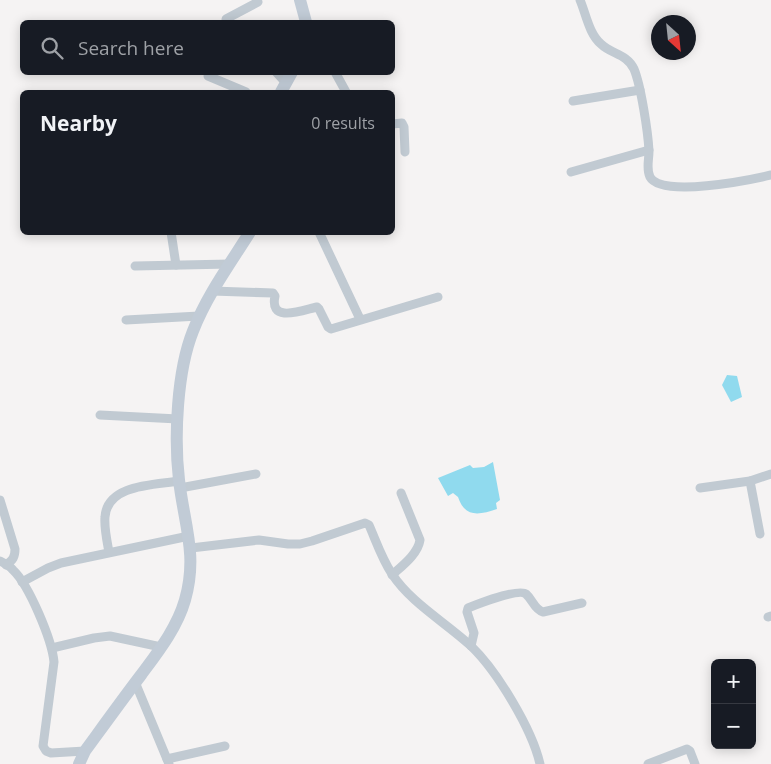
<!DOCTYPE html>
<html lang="en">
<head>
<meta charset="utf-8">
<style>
  :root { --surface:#171b24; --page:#242831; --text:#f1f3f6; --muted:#9ea1a6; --line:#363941 }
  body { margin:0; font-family:"Open Sans",sans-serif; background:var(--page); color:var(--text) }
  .controls { position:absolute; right:15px; bottom:15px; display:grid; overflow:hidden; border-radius:8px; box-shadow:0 2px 12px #0003 }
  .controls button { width:45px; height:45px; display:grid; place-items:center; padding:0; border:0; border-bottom:1px solid var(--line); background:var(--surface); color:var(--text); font:25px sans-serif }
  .compass { position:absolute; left:651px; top:15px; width:45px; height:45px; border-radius:50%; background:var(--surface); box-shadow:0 2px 12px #0003; rotate:153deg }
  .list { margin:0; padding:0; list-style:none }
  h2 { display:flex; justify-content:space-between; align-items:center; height:65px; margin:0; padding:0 20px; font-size:21px }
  h2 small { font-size:16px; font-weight:400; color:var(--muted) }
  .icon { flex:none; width:28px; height:28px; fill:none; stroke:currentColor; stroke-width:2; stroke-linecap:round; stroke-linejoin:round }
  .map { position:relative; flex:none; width:771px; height:764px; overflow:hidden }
  .search { position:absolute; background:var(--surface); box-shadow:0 2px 12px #0003; left:20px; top:20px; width:375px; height:55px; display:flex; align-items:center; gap:12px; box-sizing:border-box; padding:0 18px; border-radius:8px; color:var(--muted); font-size:19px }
  .panel { position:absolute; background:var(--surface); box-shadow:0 2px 12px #0003; left:20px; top:90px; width:375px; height:145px; border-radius:8px }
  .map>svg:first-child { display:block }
  .water { fill:#90daee }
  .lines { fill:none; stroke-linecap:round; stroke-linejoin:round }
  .street { stroke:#c1cad2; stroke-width:9 }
  .secondary { stroke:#c1cbd6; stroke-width:12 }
</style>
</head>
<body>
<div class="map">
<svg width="771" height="764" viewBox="0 0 771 764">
  <rect width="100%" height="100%" fill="#f5f3f3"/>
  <!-- water -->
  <g class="water">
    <polygon points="727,375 737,376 742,397 731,402 722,385"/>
    <path d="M493,462L500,500L496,503L497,509C479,515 465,518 458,497L453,493L448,496L438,478L470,465L473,468L484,467Z"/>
  </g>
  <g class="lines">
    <!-- street -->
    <g class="street">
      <path d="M580,0C586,14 589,34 601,44C611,54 627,54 634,69C641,86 648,132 649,151C649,160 646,169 650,177C661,198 750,180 771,175"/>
      <polyline points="226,22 226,19 258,2"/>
      <polyline points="276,72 286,83"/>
      <polyline points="335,72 346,92"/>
      <polyline points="208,76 246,92"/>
      <polyline points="573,101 640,90"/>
      <polyline points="392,124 402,123 404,127 405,152"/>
      <polyline points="571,172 649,150"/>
      <polyline points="171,232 176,265"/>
      <polyline points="319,232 360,319"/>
      <polyline points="135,266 230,264"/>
      <path d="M212,291L273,293L275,296C269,324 303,310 317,307L319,309L328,327L331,329L438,297"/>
      <polyline points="126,320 199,316"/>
      <polyline points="100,415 178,419"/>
      <polyline points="750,481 760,534"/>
      <polyline points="180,488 256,474"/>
      <polyline points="700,488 750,481 771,474"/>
      <path d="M0,500L15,549C15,557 13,560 6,565"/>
      <path d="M191,548L259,540L288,544H300L312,541L365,523L369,525C376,541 382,559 392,574C411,603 445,622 471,646C497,671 532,729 540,764"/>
      <path d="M109,552C107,541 104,528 105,517C107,484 155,485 179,481"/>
      <path d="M0,561C4,563 10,566 13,570C29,585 52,640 54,662L43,746L46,751L51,753L85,751"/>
      <path d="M392,575C402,566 418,554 420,540L401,493"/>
      <polyline points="22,582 48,568 61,563 189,536"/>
      <polyline points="768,617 771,616"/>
      <path d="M471,646L474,633L467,612L468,608C478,604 519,588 526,594C533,600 534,609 543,612L582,603"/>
      <polyline points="52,648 94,638 110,636 161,647"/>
      <polyline points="135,682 169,764"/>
      <polyline points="167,759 225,746"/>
      <polyline points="648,764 687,749 690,751 695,764"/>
    </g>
    <!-- secondary -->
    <g class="secondary">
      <polyline points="300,0 306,22"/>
      <polyline points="281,92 292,72"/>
      <path d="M79,764L85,751C104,725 122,700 141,675C158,652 177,628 185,600C198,555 184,524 179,480C174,437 177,371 193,331C207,295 230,264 250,232"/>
    </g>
  </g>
</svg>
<div class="controls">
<button>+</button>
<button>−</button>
</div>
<svg class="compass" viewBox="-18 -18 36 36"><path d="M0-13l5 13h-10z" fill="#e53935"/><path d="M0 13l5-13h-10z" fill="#9ea1a6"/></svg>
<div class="search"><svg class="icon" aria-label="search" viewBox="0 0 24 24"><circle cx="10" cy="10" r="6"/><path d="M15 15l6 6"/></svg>Search here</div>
<section class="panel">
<h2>Nearby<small>0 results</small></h2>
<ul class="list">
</ul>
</section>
</div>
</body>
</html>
